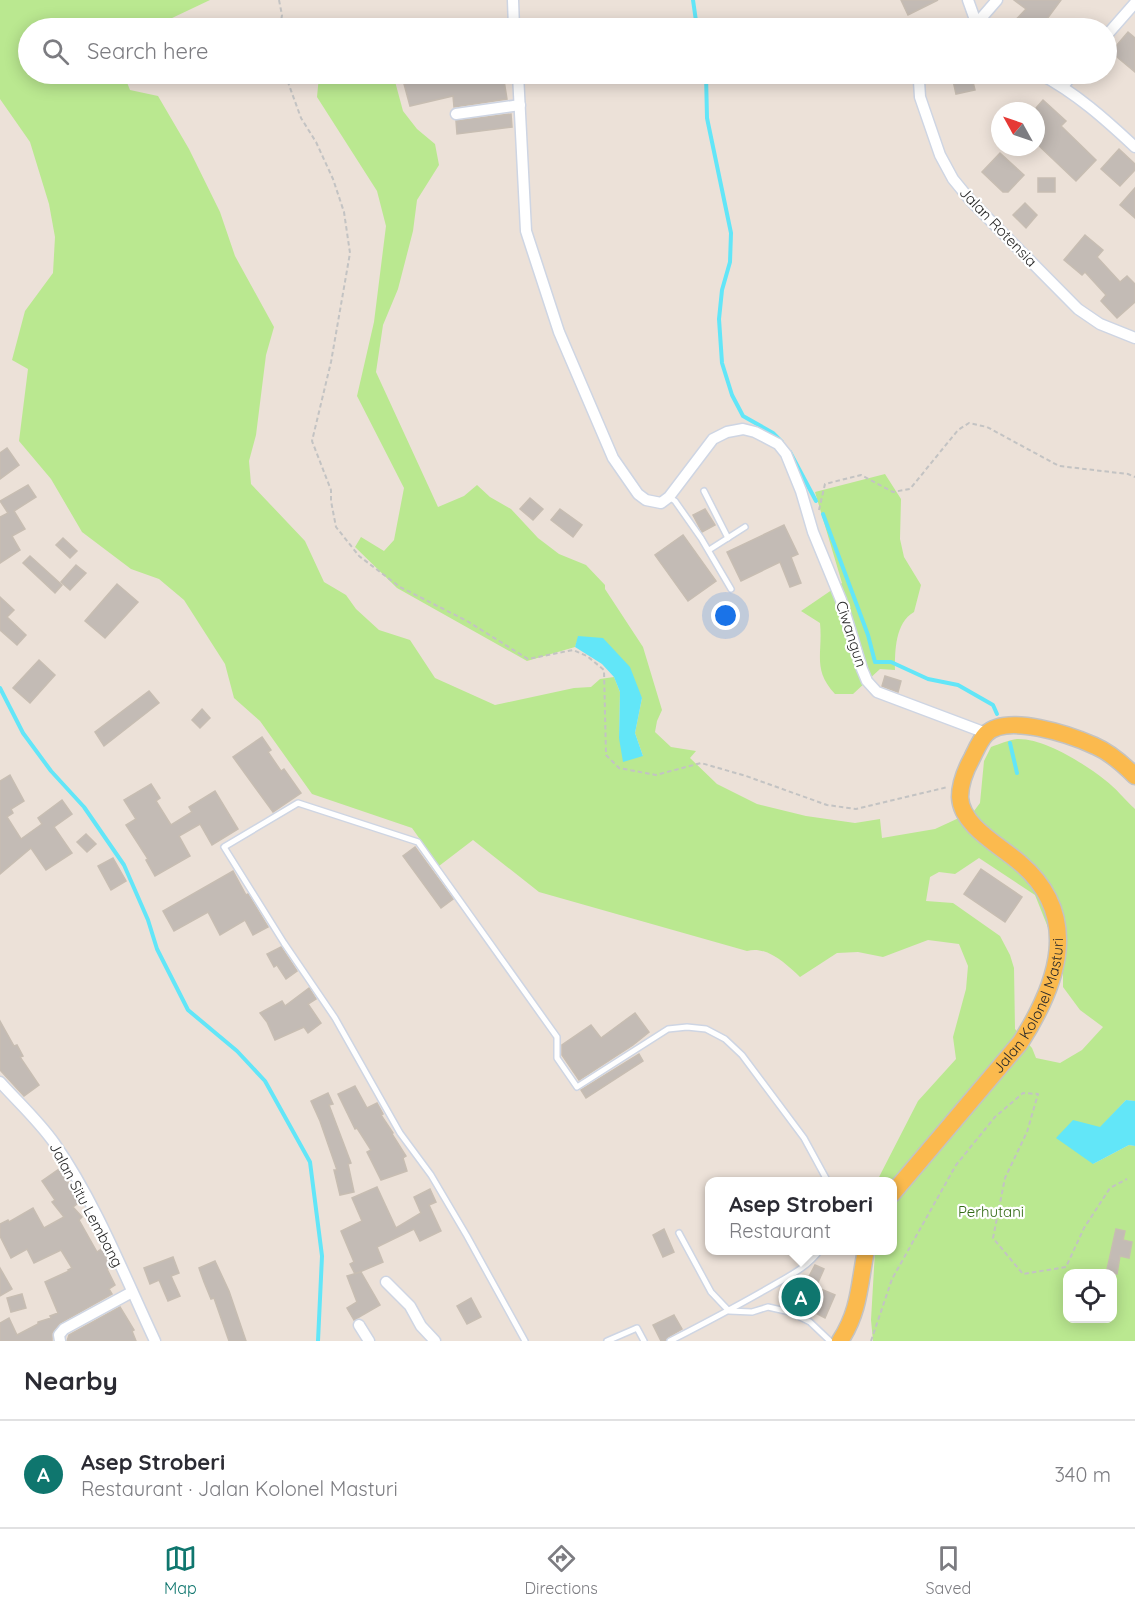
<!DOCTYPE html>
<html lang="en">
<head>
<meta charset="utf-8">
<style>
  :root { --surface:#fff; --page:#f7f7f7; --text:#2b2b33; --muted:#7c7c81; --line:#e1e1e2; --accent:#0f766e }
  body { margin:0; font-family:Quicksand,sans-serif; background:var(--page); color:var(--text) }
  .controls { position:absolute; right:18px; bottom:18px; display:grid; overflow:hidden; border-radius:12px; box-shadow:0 3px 15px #0003 }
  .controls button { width:54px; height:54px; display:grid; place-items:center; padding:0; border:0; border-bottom:2px solid var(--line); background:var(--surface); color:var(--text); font:30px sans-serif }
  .compass { position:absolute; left:991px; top:102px; width:54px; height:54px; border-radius:50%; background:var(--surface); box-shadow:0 3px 15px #0003; rotate:310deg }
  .you { position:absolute; left:726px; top:616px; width:21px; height:21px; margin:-15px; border:4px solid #fff; border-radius:50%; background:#1a73e8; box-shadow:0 0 0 9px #1a73e833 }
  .badge { display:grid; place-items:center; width:39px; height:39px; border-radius:50%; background:var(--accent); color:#fff; font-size:20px; font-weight:700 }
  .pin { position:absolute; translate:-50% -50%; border:3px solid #fff; box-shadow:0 2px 6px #0006 }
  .popup { position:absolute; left:705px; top:1177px; width:192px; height:78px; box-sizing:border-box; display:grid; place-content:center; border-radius:12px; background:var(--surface); filter:drop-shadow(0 2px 4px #0005); font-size:20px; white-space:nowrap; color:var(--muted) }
  .popup b { font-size:22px; color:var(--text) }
  .popup::after { content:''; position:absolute; left:50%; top:100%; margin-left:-12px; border:12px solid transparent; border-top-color:var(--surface) }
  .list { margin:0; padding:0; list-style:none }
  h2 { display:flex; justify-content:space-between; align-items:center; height:78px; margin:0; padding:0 24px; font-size:26px }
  h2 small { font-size:20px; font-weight:400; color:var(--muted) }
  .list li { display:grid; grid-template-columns:39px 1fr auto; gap:18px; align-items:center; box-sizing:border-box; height:108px; padding:0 24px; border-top:2px solid var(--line) }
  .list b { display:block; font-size:22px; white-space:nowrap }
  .list p { margin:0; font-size:20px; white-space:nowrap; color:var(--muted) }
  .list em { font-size:20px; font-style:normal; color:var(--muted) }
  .icon { flex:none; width:33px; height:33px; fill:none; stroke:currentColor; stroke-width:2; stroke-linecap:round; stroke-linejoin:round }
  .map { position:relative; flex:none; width:1135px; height:1341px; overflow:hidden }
  .search { position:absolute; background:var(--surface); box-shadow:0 3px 15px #0003; left:18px; right:18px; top:18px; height:66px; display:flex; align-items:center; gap:15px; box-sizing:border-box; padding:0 21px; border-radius:33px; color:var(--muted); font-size:22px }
  .sheet { height:186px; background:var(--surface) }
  nav { display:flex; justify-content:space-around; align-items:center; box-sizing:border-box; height:84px; border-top:2px solid var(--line); background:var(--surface); font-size:16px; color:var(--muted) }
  nav a { display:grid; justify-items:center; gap:3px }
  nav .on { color:var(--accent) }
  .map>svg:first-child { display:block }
  .green { fill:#bae890; fill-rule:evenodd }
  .water { fill:#62e6f8 }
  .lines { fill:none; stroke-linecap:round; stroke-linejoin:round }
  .stream { stroke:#62e6f8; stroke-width:4 }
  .building { fill:#c3bbb5; stroke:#c7bdb2; stroke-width:1.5 }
  .service-casing { stroke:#ced5e3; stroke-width:8 }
  .minor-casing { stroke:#ced5e3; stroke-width:13 }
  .primary-casing { stroke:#c3c3c3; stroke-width:19 }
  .path { stroke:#c3c3c3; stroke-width:2; stroke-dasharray:4.5 3; stroke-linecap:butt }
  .service { stroke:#fff; stroke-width:5 }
  .minor { stroke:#fff; stroke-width:10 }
  .primary { stroke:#fbba4e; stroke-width:16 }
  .labels { text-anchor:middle; stroke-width:4.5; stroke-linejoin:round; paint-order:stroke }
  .street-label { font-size:15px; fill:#282828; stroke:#fff }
  .park-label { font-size:15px; fill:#326a14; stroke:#fff }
</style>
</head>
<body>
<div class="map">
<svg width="1135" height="1341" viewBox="0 0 1135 1341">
  <rect width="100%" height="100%" fill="#ece1d8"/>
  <!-- green -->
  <g class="green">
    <path d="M0,0H210L151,28H28V74H127L126,80L130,90L158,96L189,149L220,212L235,256L274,327L266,355L256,435L249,461L251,484L305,541L324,582L346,595L356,609L379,630L410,640L435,678L495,705L574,688L591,687L600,679L614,677L620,692L619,738L643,756L635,733L642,698L579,636L575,647L527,661L397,588L355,547L361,537L384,551L394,540L404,488L357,396L374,322L386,226L377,191L317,97L319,76L321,74H393L403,111L417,129L435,144L439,165L417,200L413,231L398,289L383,325L376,372L438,507L464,496L477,485L490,497L511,509L538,538L559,554L586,565L605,585V589L643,647L662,710L657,721L655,732L671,747L696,751L690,758L717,784L757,804L806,816L855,823L880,819L882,838L935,829L974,811L980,803L984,761L991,747C999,744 1009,740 1017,739C1044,738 1085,764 1105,780C1116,788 1125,800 1135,809V1101L1126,1100L1100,1128L1093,1164L1129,1145L1135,1146V1341H873L871,1320L875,1251L892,1250V1182L878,1181V1179L918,1101L956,1059L953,1037L966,989L968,966L959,944L928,940L883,957L858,952L837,953L800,977C787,965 767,945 747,951L539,892L473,840L439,866L412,828L312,794L260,721L234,698L225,664L184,600L159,579L131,569L82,532L51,479L19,441L28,369L12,360L25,311L53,273L55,237L49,204L30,142L0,99ZM979,858L1035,895L1063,965V987L1080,1010L1103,1027L1082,1050L1060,1063L1036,1058L1032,1048L1015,1029L1014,968L1010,955L1000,936L953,903L926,901L930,877L939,872L955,874ZM1068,1274H1112V1318H1068Z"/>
    <path d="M885,474L901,499L900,539L904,557L921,585L914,612C895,623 895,651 895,670L880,669L853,694H835C812,669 823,654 820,623L801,611L842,583L815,492Z"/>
  </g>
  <!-- water -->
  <g class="water">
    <polygon points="578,636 603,638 630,667 642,698 635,733 643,756 623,762 619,738 620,692 614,677 602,664 575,647"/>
    <polygon points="1126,1100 1135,1101 1135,1146 1129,1145 1093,1164 1056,1138 1073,1120 1100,1127"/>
  </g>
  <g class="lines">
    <!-- stream -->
    <g class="stream">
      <polyline points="693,0 697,28"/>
      <polyline points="706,74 707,118 731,233 730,262 722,290 719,319 722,363 732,395 743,416 773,433 782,442"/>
      <polyline points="790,452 816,501"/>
      <polyline points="823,514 868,635 875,662 891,662 928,679 958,685 993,705 997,714"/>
      <polyline points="0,688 23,733 51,771 84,807 124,865 148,920 157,949 188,1010 237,1051 265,1081 310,1162 322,1256 318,1341"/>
      <polyline points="1010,743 1017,773"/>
    </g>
  </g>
  <!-- building -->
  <g class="building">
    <polygon points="901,0 938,0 908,15"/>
    <polygon points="1014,0 1061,0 1044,23 1037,28 1008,28 1026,9"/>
    <polygon points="1128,32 1135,38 1135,72 1111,52"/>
    <polygon points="413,74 450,74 451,77 478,74 503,74 507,99 454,107 453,96 410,106 404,84 415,80"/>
    <polygon points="959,74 971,74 975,90 956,94 952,76"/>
    <polygon points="1043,100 1066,121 1061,126 1096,160 1076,181 1036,143 1036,108"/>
    <polygon points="511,114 512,127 457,134 456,121"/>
    <polygon points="1119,149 1135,164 1135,170 1120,186 1101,169"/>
    <polygon points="1000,153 1024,175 1008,192 1003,192 982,172"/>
    <rect x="1038" y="178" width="17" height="14"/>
    <polygon points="1135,188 1135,218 1120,205"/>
    <polygon points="1025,203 1037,215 1026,228 1013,215"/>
    <polygon points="1085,235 1103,250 1097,257 1120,282 1127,276 1135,284 1135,302 1117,318 1101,301 1106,295 1085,272 1082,275 1064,260"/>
    <polygon points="7,448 19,465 0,479 0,453"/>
    <polygon points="28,485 36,497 14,511 25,529 12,536 20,550 0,563 0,517 8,513 0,501"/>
    <polygon points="530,498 543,509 533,520 520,509"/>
    <polygon points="560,509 582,525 573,537 551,520"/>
    <polygon points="705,509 715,525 702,532 693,515"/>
    <polygon points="784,525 798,554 791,557 801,583 790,587 780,562 741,581 727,552"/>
    <polygon points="683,535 716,581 688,601 655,555"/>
    <polygon points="63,538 77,551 70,558 56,545"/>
    <polygon points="30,556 62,585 55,593 23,563"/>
    <polygon points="76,565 86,573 70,590 61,582"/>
    <polygon points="117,584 138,602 105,638 85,621"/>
    <polygon points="0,597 14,610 7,617 26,635 17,645 0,630"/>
    <polygon points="39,660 55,675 30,703 13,688"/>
    <polygon points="885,676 901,681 898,692 882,686"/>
    <polygon points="149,691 159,703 104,746 95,732"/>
    <polygon points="202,709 210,718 200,728 192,720"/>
    <polygon points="262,737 271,750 268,752 281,771 284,769 301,793 273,812 233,757"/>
    <polygon points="10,775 24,801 11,809 13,813 7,817 21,839 42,824 38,818 62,800 72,814 54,827 72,853 46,870 31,848 0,874 0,781"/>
    <polygon points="151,784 160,798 156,801 171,825 192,812 189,807 215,791 238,829 212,845 200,824 179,836 190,856 155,876 146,860 148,859 126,825 136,819 124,800"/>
    <polygon points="86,834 96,844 87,852 77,842"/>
    <polygon points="415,847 453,899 441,908 403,856"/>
    <polygon points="113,858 126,881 111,890 98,866"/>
    <polygon points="981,869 1022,897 1005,922 964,894"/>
    <polygon points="233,871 246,895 248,894 268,927 253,935 245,920 220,935 208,912 174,931 163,911"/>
    <polygon points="281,947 297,971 286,979 277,965 274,967 267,954"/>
    <polygon points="309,988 316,999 308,1004 321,1023 308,1033 304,1027 275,1040 267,1022 260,1013 282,1001 285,1006"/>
    <polygon points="635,1013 649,1032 633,1045 579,1080 562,1055 562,1045 591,1025 601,1038"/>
    <polygon points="0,1021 14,1046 17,1045 23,1056 20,1057 39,1085 24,1096 0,1070"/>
    <polygon points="639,1054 643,1061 586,1098 581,1090"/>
    <polygon points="355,1086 367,1108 377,1103 383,1114 381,1115 393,1133 392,1134 406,1156 403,1158 407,1171 381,1180 367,1152 371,1150 357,1128 355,1129 338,1094"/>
    <polygon points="328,1093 333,1104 329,1105 351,1163 348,1164 354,1192 340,1195 334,1170 337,1170 320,1121 311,1101"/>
    <polygon points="59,1169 81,1201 73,1207 82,1217 79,1220 97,1252 104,1247 112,1266 107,1269 115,1285 109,1289 112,1294 60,1323 52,1333 52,1341 0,1341 0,1323 9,1318 17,1335 38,1324 38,1322 51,1318 50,1316 58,1313 45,1282 69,1271 68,1270 72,1268 61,1250 34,1263 27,1249 11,1258 0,1236 0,1224 8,1220 9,1222 33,1208 44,1228 64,1217 52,1202 55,1200 42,1181"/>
    <polygon points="377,1187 396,1228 421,1213 414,1197 430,1189 436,1202 429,1205 441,1231 420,1241 414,1229 377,1247 383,1262 355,1274 350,1264 354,1262 341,1231 362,1221 352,1198"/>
    <polygon points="664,1229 674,1252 663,1257 653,1235"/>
    <polygon points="1116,1229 1125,1231 1123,1240 1132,1242 1129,1258 1120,1256 1117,1274 1106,1274"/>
    <polygon points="173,1257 179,1273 171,1276 180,1296 168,1301 159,1280 150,1284 144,1268"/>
    <polygon points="215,1261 229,1291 246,1341 229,1341 214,1298 211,1299 204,1282 199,1268"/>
    <polygon points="815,1265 824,1269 816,1287 835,1295 825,1318 783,1296 792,1280 804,1286"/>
    <polygon points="0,1268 12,1289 0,1296"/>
    <polygon points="361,1272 380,1305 354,1320 347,1308 357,1302 347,1276"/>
    <polygon points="22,1294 26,1308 11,1312 7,1298"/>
    <polygon points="471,1298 481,1317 467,1324 457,1306"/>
    <polygon points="120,1307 134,1330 132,1331 136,1341 67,1341 69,1335"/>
    <polygon points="674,1315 682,1329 668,1337 665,1341 661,1341 653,1325"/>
  </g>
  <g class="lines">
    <defs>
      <g id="service">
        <polyline points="704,491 728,538"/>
        <polyline points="669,497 675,501 701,538 731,589"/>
        <polyline points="709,550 745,527"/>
        <polyline points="679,1233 711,1292 729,1311 752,1312 768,1307 790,1312 810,1322 830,1341"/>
        <polyline points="525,1341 467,1236 431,1175 400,1133 335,1018 284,943 224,847 298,803 418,842 557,1037 557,1058 577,1087 668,1029 687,1027 706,1029 725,1039 742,1055 804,1138 828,1182"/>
        <polyline points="607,1341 637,1328 644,1341"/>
        <path d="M670,1341C705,1323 739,1305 772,1286C789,1276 808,1267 820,1250"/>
      </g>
      <g id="minor">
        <polyline points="513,0 514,28"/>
        <polyline points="968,0 978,28"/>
        <polyline points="977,23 997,0"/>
        <polyline points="1106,36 1135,3"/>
        <polyline points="518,74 526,231 559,332 613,458 638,494 646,500 661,503 669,497 713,439 727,432 743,429 755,432 778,444 786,454 801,491 813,532 841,600 862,669 867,681 877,692 986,733"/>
        <polyline points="922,74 919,81 920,97 940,155 953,179 971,201 1078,309 1100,324 1135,338"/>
        <path d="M1040,74C1076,93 1105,119 1135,147"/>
        <polyline points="1063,86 1073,74"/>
        <polyline points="456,114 520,105"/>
        <path d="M0,1082C18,1102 39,1121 55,1144C95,1201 125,1277 155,1341"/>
        <polyline points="386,1282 410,1306 421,1326 435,1341"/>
        <polyline points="359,1325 369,1341"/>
        <polyline points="60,1341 59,1335 64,1329 132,1292"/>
      </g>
      <g id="primary">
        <path id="s1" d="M892,1194L1020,1043C1058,984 1082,916 1020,863C1001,846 961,826 960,797C960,784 966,769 972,758C976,750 980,740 986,734C1007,713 1071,735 1095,746C1109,752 1124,765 1135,776"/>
        <path d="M840,1341C860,1310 859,1285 866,1250"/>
      </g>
    </defs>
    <!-- service casing -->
    <use href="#service" class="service-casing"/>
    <!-- minor casing -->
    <use href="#minor" class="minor-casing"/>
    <!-- primary casing -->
    <use href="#primary" class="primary-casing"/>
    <!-- path -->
    <g class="path">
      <polyline points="279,0 282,15 280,28"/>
      <polyline points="285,74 301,118 316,142 333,179 344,212 350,253 331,362 312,441 331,490 331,501 336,527 359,556 400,587 467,621 528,659 573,650 587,656 604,670 606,755 619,768 656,775 701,763 746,776 827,805 856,809 948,787"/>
      <polyline points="819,510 825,484 861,475 893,492 910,489 958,430 969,423 987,427 1059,466 1128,474 1135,477"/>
      <polyline points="871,1341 892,1279 956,1165 995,1117 1023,1093 1038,1094 1027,1132 1005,1178 993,1238 1023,1274 1066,1267 1084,1228 1110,1188 1127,1179"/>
    </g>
    <!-- service -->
    <use href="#service" class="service"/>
    <!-- minor -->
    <use href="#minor" class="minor"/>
    <!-- primary -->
    <use href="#primary" class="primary"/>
  </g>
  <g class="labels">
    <!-- street labels -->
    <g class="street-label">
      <text transform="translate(998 227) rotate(46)" y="5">Jalan Rotensia</text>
      <text transform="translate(851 634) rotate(72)" y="5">Ciwangun</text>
      <text dy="5" stroke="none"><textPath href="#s1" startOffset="236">Jalan Kolonel Masturi</textPath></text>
      <text transform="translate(86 1205) rotate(62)" y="5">Jalan Situ Lembang</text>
    </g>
    <!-- park labels -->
    <g class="park-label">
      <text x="991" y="1217">Perhutani</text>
    </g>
  </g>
</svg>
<div class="controls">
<button><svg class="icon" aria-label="locate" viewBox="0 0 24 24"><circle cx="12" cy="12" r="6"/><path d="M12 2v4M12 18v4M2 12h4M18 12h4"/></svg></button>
</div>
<svg class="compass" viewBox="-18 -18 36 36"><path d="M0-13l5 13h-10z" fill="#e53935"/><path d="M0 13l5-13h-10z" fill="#7c7c81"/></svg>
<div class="you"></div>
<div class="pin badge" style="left:801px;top:1297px">A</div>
<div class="popup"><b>Asep Stroberi</b>Restaurant</div>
<div class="search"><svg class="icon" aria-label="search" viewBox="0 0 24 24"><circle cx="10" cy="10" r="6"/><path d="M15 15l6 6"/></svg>Search here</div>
</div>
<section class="sheet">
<h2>Nearby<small></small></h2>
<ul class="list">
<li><span class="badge">A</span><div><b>Asep Stroberi</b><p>Restaurant · Jalan Kolonel Masturi</p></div><em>340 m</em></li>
</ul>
</section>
<nav>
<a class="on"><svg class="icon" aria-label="map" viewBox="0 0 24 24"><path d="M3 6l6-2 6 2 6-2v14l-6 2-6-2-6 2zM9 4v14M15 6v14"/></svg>Map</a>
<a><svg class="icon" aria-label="directions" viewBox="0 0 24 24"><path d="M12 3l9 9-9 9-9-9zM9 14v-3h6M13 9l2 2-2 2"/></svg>Directions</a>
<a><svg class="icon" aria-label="saved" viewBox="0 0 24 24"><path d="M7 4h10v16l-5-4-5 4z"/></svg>Saved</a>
</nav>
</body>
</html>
